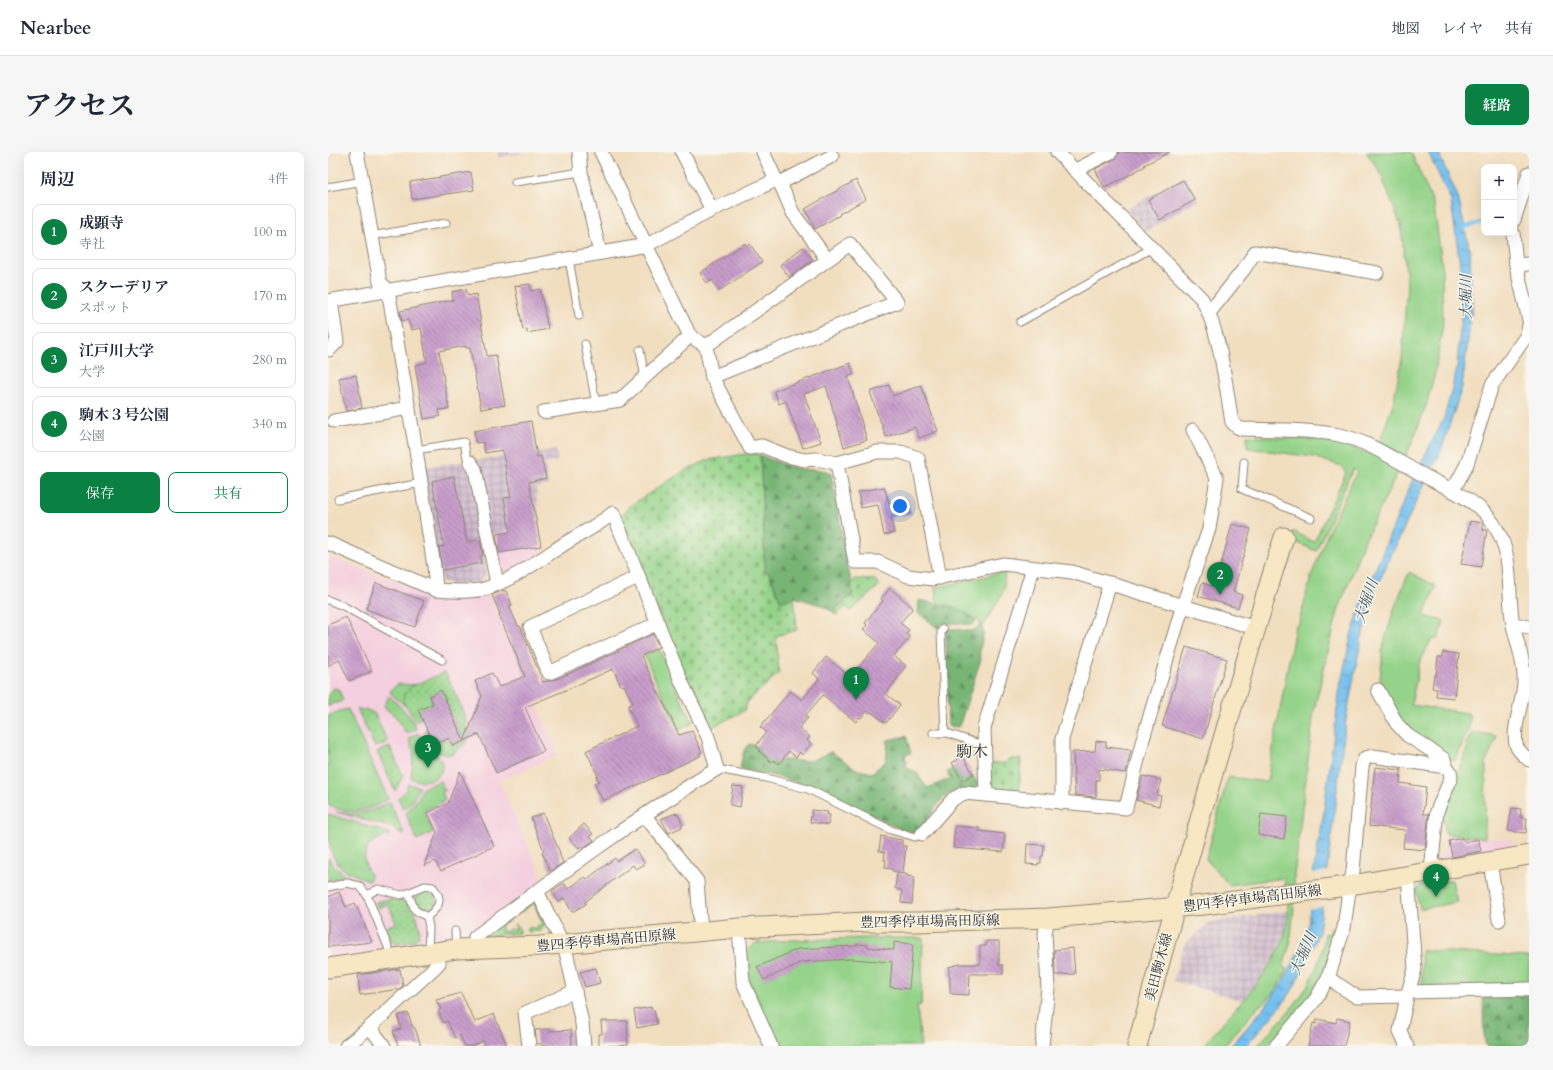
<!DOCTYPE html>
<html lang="ja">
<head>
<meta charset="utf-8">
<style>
  :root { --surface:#fff; --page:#f6f6f7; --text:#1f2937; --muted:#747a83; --line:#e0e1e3; --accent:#0b8043 }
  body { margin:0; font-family:Cardo,"Noto Serif JP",serif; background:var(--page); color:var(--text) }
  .controls { position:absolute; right:12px; top:12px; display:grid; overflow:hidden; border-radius:8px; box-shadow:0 4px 16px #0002 }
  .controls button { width:36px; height:36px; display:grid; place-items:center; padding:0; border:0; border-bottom:1px solid var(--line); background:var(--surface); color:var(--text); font:20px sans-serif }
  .you { position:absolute; left:572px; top:354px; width:14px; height:14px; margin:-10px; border:3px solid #fff; border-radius:50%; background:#1a73e8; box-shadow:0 0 0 6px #1a73e833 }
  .badge { display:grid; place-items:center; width:26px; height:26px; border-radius:50%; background:var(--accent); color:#fff; font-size:13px; font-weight:700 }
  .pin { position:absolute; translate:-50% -33px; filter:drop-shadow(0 1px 2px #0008) }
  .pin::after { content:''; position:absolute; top:21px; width:14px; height:12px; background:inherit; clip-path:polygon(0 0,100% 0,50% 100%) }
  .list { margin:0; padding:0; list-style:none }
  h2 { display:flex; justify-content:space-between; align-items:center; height:52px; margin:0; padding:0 16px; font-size:17px }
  h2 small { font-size:13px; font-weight:400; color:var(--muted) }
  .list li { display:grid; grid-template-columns:26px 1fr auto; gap:12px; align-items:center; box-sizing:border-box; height:56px; margin:0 8px 8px; padding:0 8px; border:1px solid var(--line); border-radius:8px }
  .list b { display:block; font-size:15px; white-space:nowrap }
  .list p { margin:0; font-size:13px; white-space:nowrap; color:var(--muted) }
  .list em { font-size:13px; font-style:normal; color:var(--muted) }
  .actions { display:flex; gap:8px; padding:12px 16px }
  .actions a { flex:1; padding:9px 0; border:1px solid var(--accent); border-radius:8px; text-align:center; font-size:14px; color:var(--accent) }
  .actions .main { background:var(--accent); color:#fff }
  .map { position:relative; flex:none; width:1201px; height:894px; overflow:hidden; border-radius:8px }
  header { display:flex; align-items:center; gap:24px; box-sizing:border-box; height:56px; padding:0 20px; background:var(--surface); border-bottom:1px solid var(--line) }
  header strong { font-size:19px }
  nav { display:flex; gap:22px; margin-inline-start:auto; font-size:14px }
  .intro { display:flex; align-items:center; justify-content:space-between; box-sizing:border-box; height:96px; padding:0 24px }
  h1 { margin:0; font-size:28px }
  .button { padding:10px 18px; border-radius:8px; background:var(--accent); color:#fff; font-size:14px; font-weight:700 }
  main { display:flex; gap:24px; padding:0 24px }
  aside { flex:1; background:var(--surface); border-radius:8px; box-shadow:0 4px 16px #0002 }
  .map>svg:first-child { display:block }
  .built { fill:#f4cfde }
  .industrial { fill:url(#industrial-grid) }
  .green { fill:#94d389; stroke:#607f5a }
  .forest { fill:url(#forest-firs); stroke:#517050 }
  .cemetery { fill:url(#cemetery-stones); stroke:#607f5a }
  .garden { fill:url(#garden-dots); stroke:#607f5a }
  .water { fill:url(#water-ripples); stroke:#50768d }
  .pier { fill:#f1debf }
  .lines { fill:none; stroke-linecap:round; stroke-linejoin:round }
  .stream { stroke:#75c0ef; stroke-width:4 }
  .building { fill:url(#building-back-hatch) }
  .lane-casing { stroke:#8e8475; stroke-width:9 }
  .street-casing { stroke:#8e8475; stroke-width:15 }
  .secondary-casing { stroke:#8e8475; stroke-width:21 }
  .lane { stroke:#fff; stroke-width:7 }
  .street { stroke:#fff; stroke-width:13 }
  .secondary { stroke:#f7e8c3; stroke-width:19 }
  .labels { text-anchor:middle; stroke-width:3; stroke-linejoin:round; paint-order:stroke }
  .street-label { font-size:14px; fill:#2b2b2b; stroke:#fbf7ec }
  .water-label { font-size:15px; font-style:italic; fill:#415866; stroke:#fbf7ec }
  .quarter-label { font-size:16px; fill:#2b2b2b; stroke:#fbf7ec }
</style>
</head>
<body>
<header>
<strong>Nearbee</strong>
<nav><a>地図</a><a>レイヤ</a><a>共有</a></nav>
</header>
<div class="intro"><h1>アクセス</h1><a class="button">経路</a></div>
<main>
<aside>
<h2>周辺<small>4件</small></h2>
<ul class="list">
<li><span class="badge">1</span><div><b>成顕寺</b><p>寺社</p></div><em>100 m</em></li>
<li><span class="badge">2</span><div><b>スクーデリア</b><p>スポット</p></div><em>170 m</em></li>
<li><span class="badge">3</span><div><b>江戸川大学</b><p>大学</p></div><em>280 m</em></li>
<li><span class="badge">4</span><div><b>駒木３号公園</b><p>公園</p></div><em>340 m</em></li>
</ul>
<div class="actions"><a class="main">保存</a><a>共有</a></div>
</aside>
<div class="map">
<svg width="1201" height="894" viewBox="0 0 1201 894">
  <defs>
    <pattern id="industrial-grid" width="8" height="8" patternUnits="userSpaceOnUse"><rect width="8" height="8" fill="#d0bdce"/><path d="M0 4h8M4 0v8" fill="none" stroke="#a99aa7"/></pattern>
    <pattern id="forest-firs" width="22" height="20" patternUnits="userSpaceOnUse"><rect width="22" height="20" fill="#77b575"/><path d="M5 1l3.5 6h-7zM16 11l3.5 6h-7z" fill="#629360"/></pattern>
    <pattern id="cemetery-stones" width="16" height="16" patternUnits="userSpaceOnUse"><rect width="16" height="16" fill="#94d389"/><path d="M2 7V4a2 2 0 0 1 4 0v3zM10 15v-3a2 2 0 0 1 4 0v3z" fill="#80b576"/></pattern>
    <pattern id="garden-dots" width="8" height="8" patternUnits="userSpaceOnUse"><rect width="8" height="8" fill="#94d389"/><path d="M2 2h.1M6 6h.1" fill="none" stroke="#80b576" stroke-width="1.8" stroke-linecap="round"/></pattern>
    <pattern id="water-ripples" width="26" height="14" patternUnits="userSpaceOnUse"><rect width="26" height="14" fill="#75c0ef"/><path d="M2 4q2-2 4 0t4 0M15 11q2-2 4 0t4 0" fill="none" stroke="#609cc2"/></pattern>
    <pattern id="building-back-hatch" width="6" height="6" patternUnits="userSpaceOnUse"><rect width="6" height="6" fill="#c89dcb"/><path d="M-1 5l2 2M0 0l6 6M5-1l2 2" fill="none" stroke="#a380a5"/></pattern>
  </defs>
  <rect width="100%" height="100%" fill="#fbf7ec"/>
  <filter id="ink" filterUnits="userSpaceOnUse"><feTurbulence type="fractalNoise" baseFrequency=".025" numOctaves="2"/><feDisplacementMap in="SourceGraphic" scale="8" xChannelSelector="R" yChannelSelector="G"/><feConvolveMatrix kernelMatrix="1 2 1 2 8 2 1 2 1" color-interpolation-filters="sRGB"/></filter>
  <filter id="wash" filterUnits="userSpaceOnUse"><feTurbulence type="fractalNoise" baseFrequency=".012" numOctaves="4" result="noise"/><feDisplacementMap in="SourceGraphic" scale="16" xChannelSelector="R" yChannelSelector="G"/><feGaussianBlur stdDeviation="0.9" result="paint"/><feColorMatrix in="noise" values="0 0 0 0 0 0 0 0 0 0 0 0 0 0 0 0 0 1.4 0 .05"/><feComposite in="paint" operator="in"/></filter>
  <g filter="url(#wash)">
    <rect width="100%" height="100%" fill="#f1debf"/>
    <!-- built -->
    <g class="built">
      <polygon points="211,372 214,399 187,419 186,416 179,420 172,416 167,381"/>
      <polygon points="0,404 118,449 161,443 230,603 171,629 216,729 166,766 134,787 77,794 77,797 0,808"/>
      <polygon points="1118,682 1186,688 1185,696 1164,698 1111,710 1117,695"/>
    </g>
    <!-- industrial -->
    <g class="industrial">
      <polygon points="170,0 201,0 170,5"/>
      <polygon points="857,24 870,48 817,80 798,57"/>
      <polygon points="228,298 229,309 217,312 220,333 208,336 211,372 153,384 158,413 157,423 152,429 127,434 113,428 95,315"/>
      <polygon points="960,759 959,774 950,799 929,831 914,848 845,829 856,793 882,770"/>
    </g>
    <!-- green -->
    <g class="green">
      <path d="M1038,0H1083L1106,53L1114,114L1115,172L1107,221L1098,254L1083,293L1034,394L1010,459L986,558L966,724V756L962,792L955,815L960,817C952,831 944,847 930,855L896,894H876C901,859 953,816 959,773C962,757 958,742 956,726L901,733L878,707L900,625L939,630L967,474H970L983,425L999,382L1029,319L1025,317L988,399L963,388L965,379L986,390L1018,321L1014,314L985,305L919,296V284L996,288L1023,295L1042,302L1051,291L1065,252L1074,206L1079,131L1073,74L1051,18Z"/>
      <polygon points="677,420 676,436 673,444 655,475 653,471 630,456 612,453 608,447 607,436"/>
      <polygon points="1081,420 1108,434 1096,464 1116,469 1110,487 1104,487 1092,508 1083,553 1140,561 1142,564 1141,575 1128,607 1125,609 1082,579 1073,568 1056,540 1052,526 1054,510 1054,498 1066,457"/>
      <polygon points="331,497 354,550 365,571 351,578 316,503"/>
      <polygon points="70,532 89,533 84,534 75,549 77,554 62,541 64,537"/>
      <path d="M61,544C70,553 86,565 88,577L80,581L77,580L72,570L66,563L57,556L56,554Z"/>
      <path d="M20,557L60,647C41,659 22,664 0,653V564L11,559Z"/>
      <polygon points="1144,580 1169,584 1158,611 1157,686 1118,682 1114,662 1139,597 1138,592"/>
      <path d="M90,581C94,585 94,590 97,594C102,600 111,602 113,609C119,627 95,633 83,626L86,603L81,586Z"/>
      <polygon points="112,629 117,639 114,641 117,647 116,649 96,659 105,680 89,688 78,662 90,646 95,636"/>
      <polygon points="80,632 92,635 83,651 76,658 70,646 78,638"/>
      <path d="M0,662L61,681V684C37,687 30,705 43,724L41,729C34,726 27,723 20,720C0,709 0,685 0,662Z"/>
      <path d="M0,706C5,714 13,718 17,725L0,729Z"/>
      <polygon points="1124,728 1129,750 1092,757 1088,739 1091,734"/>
      <path d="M1003,776L1010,778C1004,795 999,813 990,829C977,853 957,873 939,894H929C963,857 990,834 997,781L1001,782Z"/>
      <polygon points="538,786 595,786 593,853 589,854 593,894 449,894 421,827 420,797 428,791 464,788"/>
      <polygon points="1093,798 1201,805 1201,833 1095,834 1094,833"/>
    </g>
    <!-- forest -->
    <g class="forest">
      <path d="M432,303C445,309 459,314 473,317C484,319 495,315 503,322L525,441L505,460L493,453L466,445L453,450L441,420L437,421Z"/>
      <polygon points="591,448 630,456 648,468 645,473 628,471 613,472 611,477 590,461"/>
      <path d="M653,471C660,485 648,495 653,507L631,575L620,574L618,478C632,472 641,488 653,471Z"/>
      <path d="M578,584L583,601L577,603L579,616L588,620L599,636L622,627L619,620L627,615L634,628L644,623L651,633C641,643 631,637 621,642C613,647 605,659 600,666C596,671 594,678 589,681C574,679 561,672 549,665C539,659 528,655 518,650C483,634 451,623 412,617C414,609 414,597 421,592L428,594L432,598L431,600L443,609L445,608L451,612L454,608L482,609L503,600L530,618L544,621L558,609L560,588Z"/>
      <path d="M1201,843V894H1158C1154,878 1156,861 1155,844Z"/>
    </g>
    <!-- cemetery -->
    <g class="cemetery">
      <polygon points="417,302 428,302 432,303 437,420 440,420 453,450 466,445 469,478 448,484 451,521 420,549 416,559 382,576 365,548 293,365 300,355 356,319 380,308"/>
      <polygon points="527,427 547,428 552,433 523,459 518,455 508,463 505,460 525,442 523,431"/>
      <polygon points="680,607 693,607 691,641 666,639 663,635 662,611 679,611"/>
    </g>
    <!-- garden -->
    <g class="garden">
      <path d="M115,521L118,522C125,537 132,551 137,566C139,573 137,580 140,588C138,592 135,594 131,596C129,598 126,601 124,602C110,605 95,592 97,578L99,577L106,593L121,586L125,594L136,589L113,539L102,544L105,552L91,558L94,566L88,569L75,550L76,542L84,534Z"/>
      <polygon points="6,536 10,537 15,547 13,550 4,552 0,555 0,542"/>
      <polygon points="29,557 39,558 46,561 60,590 47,595"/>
      <polygon points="62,595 75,624 67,639 49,600"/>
      <path d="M62,650L76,682H72L66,677L62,675L8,660C29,664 44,660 62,650Z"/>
      <path d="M102,739L108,745L107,752L103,755L89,756C84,744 91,741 102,739Z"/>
      <polygon points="62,747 76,749 89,764 92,779 91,784 86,789 68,792 64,790 58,775 68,771 60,752 50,756 48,750"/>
      <polygon points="206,747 217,771 213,779 199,780 198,778 203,775 205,777 214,771 206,751 189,763 188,761"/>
      <polygon points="182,765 183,767 172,775 176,781 183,776 185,779 188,776 186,773 188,772 192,778 192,781 156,784"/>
    </g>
    <!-- water -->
    <polygon class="water" points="1100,0 1110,0 1130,45 1142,100 1144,157 1134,235 1111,305 1096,333 1042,449 1029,509 1018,567 991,780 970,827 963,840 957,849 918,894 903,894 939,852 955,830 972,797 980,775 986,717 995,666 1012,535 1023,484 1035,447 1085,327 1116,266 1129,217 1135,135 1123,49"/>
    <!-- pier -->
    <polygon class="pier" points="1002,719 997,754 981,757 984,722"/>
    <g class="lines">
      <!-- stream -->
      <polyline class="stream" points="1133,76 1156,70"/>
    </g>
    <g id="blocks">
      <!-- building -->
      <g class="building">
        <polygon points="791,0 842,0 816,13 817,14 792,28 776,35 767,17 787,7"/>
        <polygon points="143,20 146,38 84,47 82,30"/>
        <polygon points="528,28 538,47 511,62 512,63 487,77 477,57"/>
        <polygon points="855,28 867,48 832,68 820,48"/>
        <polygon points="417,91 418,94 422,92 434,110 391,139 384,128 379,131 372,121"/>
        <polygon points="475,95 485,108 461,125 452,113"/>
        <polygon points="202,132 203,139 212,137 220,177 199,181 199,177 195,178 187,134"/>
        <polygon points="138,137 140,144 148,142 159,204 168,203 177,253 153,257 142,196 138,196 137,194 111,199 121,257 111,258 112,264 96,267 87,213 99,210 93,176 83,178 80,168 74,169 72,159 125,148 124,140"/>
        <polygon points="522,211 526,222 520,225 539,288 516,295 498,234 476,242 493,290 475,296 458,249 451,252 446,239"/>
        <polygon points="28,223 34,256 18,259 11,226"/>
        <polygon points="561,233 565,244 593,233 610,279 591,286 587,275 558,285 542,240"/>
        <polygon points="203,269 209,305 213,304 218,326 201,330 213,394 171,401 168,382 182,380 176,346 183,345 174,298 157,301 155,290 148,291 146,279"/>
        <polygon points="126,324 139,390 152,388 155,403 152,404 153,411 114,418 111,395 116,394 104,329"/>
        <polygon points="556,335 561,351 580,347 583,362 563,365 566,381 556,383 550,353 533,356 530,340"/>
        <polygon points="1142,369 1155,371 1155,378 1159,378 1153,415 1133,412"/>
        <polygon points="904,372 923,377 905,440 914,443 910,456 870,444 874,431 887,435"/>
        <polygon points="48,431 96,449 87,475 38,457"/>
        <polygon points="562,436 585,456 572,471 581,478 578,482 582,485 566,504 578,514 558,542 572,553 558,571 543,560 541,561 539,559 533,566 531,565 528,570 495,543 477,564 480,566 471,576 482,585 479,588 483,592 474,603 472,600 468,605 461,599 451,612 445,608 443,610 431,599 432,598 428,594 438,580 432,575 462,539 474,548 491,527 485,521 498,505 522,525 551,491 535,477 539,473 537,471 555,449 553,447"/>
        <polygon points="173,439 178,439 184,453 181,454 190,474 192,474 215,530 232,526 325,482 331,495 313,504 351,583 364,579 374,600 371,601 372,604 275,649 266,631 271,629 268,625 270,624 258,599 309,574 300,554 305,551 296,533 293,534 285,517 245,535 197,555 216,599 168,621 151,582 125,594 121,586 106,593 90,558 105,552 102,544 113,538 136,589 154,544 147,529 164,521 171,535 197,524 171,463 172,462 164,443"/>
        <polygon points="18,465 44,519 21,529 11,507 0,514 0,473"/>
        <polygon points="858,495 899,507 875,587 834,574"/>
        <polygon points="1115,500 1131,502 1126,546 1108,544 1109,537 1104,536 1106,524 1108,524 1110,505 1115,505"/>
        <polygon points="768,589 778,590 778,595 803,598 798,621 771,617 771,628 768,628 768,645 747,643 745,600 767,599"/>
        <polygon points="635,604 645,622 635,629 624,611"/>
        <polygon points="1047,615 1073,618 1072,631 1098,635 1095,662 1101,662 1097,698 1075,696 1077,678 1041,674"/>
        <polygon points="132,619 166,694 113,719 107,709 96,714 109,680 100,661 120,651"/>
        <polygon points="815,624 833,628 829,643 833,644 831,654 808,648"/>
        <polygon points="405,634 415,635 412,655 402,653"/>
        <polygon points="1184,656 1193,657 1192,665 1199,666 1198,681 1180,679"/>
        <polygon points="484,658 500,660 499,663 502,663 500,673 482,670"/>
        <polygon points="215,661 232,701 231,701 235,711 222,719 214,700 216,699 203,666"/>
        <polygon points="348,661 349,663 350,662 355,673 353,674 354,675 341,681 333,667"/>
        <polygon points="933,662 959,665 956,687 930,683"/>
        <polygon points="256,672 265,682 262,684 266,688 255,696 253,694 251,696 241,686"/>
        <polygon points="627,674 651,676 651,679 677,682 675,700 625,696"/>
        <polygon points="553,684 574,688 574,694 578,694 575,721 564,719 564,717 557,716 558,708 556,708 557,700 551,699"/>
        <polygon points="1134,686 1137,690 1150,687 1153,699 1124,705 1121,689"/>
        <polygon points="699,692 716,693 715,704 713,704 713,711 710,711 710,713 698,712"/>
        <polygon points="307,697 317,712 308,717 305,713 257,750 258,752 244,760 236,746 231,750 224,739 236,731 240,737 257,725 259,727 287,706 289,709"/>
        <polygon points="569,721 579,722 579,724 586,725 584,752 573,751 574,739 567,736"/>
        <polygon points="11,740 18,755 27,751 44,790 0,795 0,745"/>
        <polygon points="658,789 671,789 671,813 675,813 675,822 642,822 641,843 624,842 622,841 622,824 621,824 621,815 631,812 652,812 652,794 658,794"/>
        <polygon points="566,790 585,792 581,837 562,835 564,810 523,807 474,810 436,828 429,815 470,797 528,794 529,792 540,793 540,795 566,798"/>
        <polygon points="745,796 747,822 727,823 726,798"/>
        <polygon points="268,816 272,831 257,835 252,820"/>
        <polygon points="72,817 75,834 71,837 32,843 30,823"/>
        <polygon points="133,841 147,870 166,862 179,894 156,894 155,889 144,894 137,894 132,883 127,886 119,869 116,871 110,859 113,857 108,848"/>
        <polygon points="323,855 324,858 326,858 329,872 309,876 306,858"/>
        <polygon points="80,861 84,874 87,876 93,894 70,894 65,879 73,877 70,864"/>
        <polygon points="1009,866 1022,869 1016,894 980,894 985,871 988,872 989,867 1008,871"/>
        <polygon points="273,869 299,869 300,893 271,894 271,882 274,882"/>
        <polygon points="223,877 223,879 243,878 244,894 214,894 214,892 209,892 207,878"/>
      </g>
    </g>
  </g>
  <g filter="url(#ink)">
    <use href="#blocks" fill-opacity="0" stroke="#8e8475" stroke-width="1"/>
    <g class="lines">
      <defs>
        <g id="lane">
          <polyline points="187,30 253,20"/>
          <polyline points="0,35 35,29"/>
          <polyline points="43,84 118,71"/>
          <polyline points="241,107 251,164"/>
          <polyline points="692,170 824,96"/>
          <polyline points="257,192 268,252"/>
          <polyline points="312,198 317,226"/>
          <polyline points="88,298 136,290 139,306 142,310"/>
          <polyline points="916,310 914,337 983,366"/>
          <polyline points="10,347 93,331"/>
          <polyline points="0,448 15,454 114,508"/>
          <polyline points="615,477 613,480 617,581"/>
          <polyline points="605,581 619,581 657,594"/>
          <polyline points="389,617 438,626 480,637 563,678 587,685 594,682"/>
          <polyline points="0,735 19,731 32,734 39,743 64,805"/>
          <path d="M80,741L97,734L105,735C116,748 111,755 99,765"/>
          <polyline points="39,743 50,737 73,743 80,741 87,758 99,765 101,775 100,801"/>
          <polyline points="127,779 128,797"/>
        </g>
        <g id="street">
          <polyline points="29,0 52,130 60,138 88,298 106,414 108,438"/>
          <polyline points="251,0 253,20 272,101"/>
          <polyline points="273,0 362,184 378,194 384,225 422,296 434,294 459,304 477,308 488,307 509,311 549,300 573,300 590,306 612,426"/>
          <polyline points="354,0 384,58"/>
          <path d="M729,0L874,147C893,182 897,231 904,270L909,275L914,277C946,278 979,277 1011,283C1040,289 1067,308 1093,322C1113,333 1137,343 1155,359C1159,363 1165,370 1168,376C1186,405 1179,441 1185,473C1189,492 1197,510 1196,529C1196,548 1184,575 1188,592C1189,598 1196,604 1201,608"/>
          <polyline points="748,18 783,0"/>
          <polyline points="448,28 452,31 504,4"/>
          <polyline points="452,31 465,61 499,107"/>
          <polyline points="1186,68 1201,21"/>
          <polyline points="1185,81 1188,113 1201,168"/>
          <polyline points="1188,113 1201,112"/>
          <polyline points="0,149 319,93 384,58 448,28 435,0"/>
          <polyline points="881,161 916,117 927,100 1049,121"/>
          <polyline points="378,194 522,92 569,150 384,225"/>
          <polyline points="1,198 9,190 3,149"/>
          <polyline points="216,260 292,248 362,184"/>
          <polyline points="6,269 81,256"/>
          <polyline points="142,310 147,317 169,432"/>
          <polyline points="509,311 527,410 550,410 580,424 605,427 675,412 744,420 927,476"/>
          <polyline points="1121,337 1129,331 1139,312 1164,233 1199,183 1201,173"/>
          <path d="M0,391L108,438C123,439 145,441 159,436C189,426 215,405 241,389C256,380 272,372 285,361L354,531L380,585L389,617C305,667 226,727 147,785V796"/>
          <polyline points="310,425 202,475 221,521 330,471"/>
          <polyline points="1185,472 1201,475"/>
          <polyline points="1050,538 1069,572 1079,583 1116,607 1118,615"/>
          <polyline points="658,643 656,576 705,416"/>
          <polyline points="734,651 734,587 782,431"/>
          <polyline points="317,664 369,729 373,780"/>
          <polyline points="594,682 625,647 636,641 798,656 815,587 855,453 881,377 889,326 865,278"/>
          <polyline points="1162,710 1171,768"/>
          <polyline points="209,739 235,792 239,804 254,871 256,894"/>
          <polyline points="411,776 415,830 443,894"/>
          <polyline points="1000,826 1029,845 1079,844"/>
          <polyline points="1081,840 1201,837"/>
          <polyline points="42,875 56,894"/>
          <polyline points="18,894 42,875 106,816 111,811 110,799"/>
          <polyline points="201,894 197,861 247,839"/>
          <polyline points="714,894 720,836 717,781 720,766"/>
          <polyline points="948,894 988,847 1000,826 1016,776 1020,746 1025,719 1034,614 1037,606 1045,604 1118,615 1122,619 1123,626 1109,659 1103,719"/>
          <polyline points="1079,894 1072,879 1079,844 1087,817 1080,723"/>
        </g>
        <g id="secondary">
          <polyline points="0,816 128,797 212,794 411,776 539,770 590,770 720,766 876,753 1011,735 1201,703"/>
          <path d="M809,894C855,724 903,553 956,385"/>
        </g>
      </defs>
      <!-- lane casing -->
      <use href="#lane" class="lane-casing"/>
      <!-- street casing -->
      <use href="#street" class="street-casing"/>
      <!-- secondary casing -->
      <use href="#secondary" class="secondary-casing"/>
      <!-- lane -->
      <use href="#lane" class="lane"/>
      <!-- street -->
      <use href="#street" class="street"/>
      <!-- secondary -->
      <use href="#secondary" class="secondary"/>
    </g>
  </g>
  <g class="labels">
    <!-- street labels -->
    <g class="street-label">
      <text transform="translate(924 746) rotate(-7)" y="5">豊四季停車場高田原線</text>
      <text transform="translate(602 769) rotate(-1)" y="5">豊四季停車場高田原線</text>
      <text transform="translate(278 788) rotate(-5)" y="5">豊四季停車場高田原線</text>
      <text transform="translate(830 815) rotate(-75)" y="5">美田駒木線</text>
    </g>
    <!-- water labels -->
    <g class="water-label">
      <text transform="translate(1138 145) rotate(-90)" y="5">大堀川</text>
      <text transform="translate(1038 449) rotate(-71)" y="5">大堀川</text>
      <text transform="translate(975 802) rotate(-67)" y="5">大堀川</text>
    </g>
    <!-- quarter labels -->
    <g class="quarter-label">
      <text x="644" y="605">駒木</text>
    </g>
  </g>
</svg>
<div class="controls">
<button>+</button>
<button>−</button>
</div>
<div class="you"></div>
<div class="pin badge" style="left:528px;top:548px">1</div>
<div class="pin badge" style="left:892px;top:443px">2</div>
<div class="pin badge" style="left:100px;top:616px">3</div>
<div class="pin badge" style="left:1108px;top:745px">4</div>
</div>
</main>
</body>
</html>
